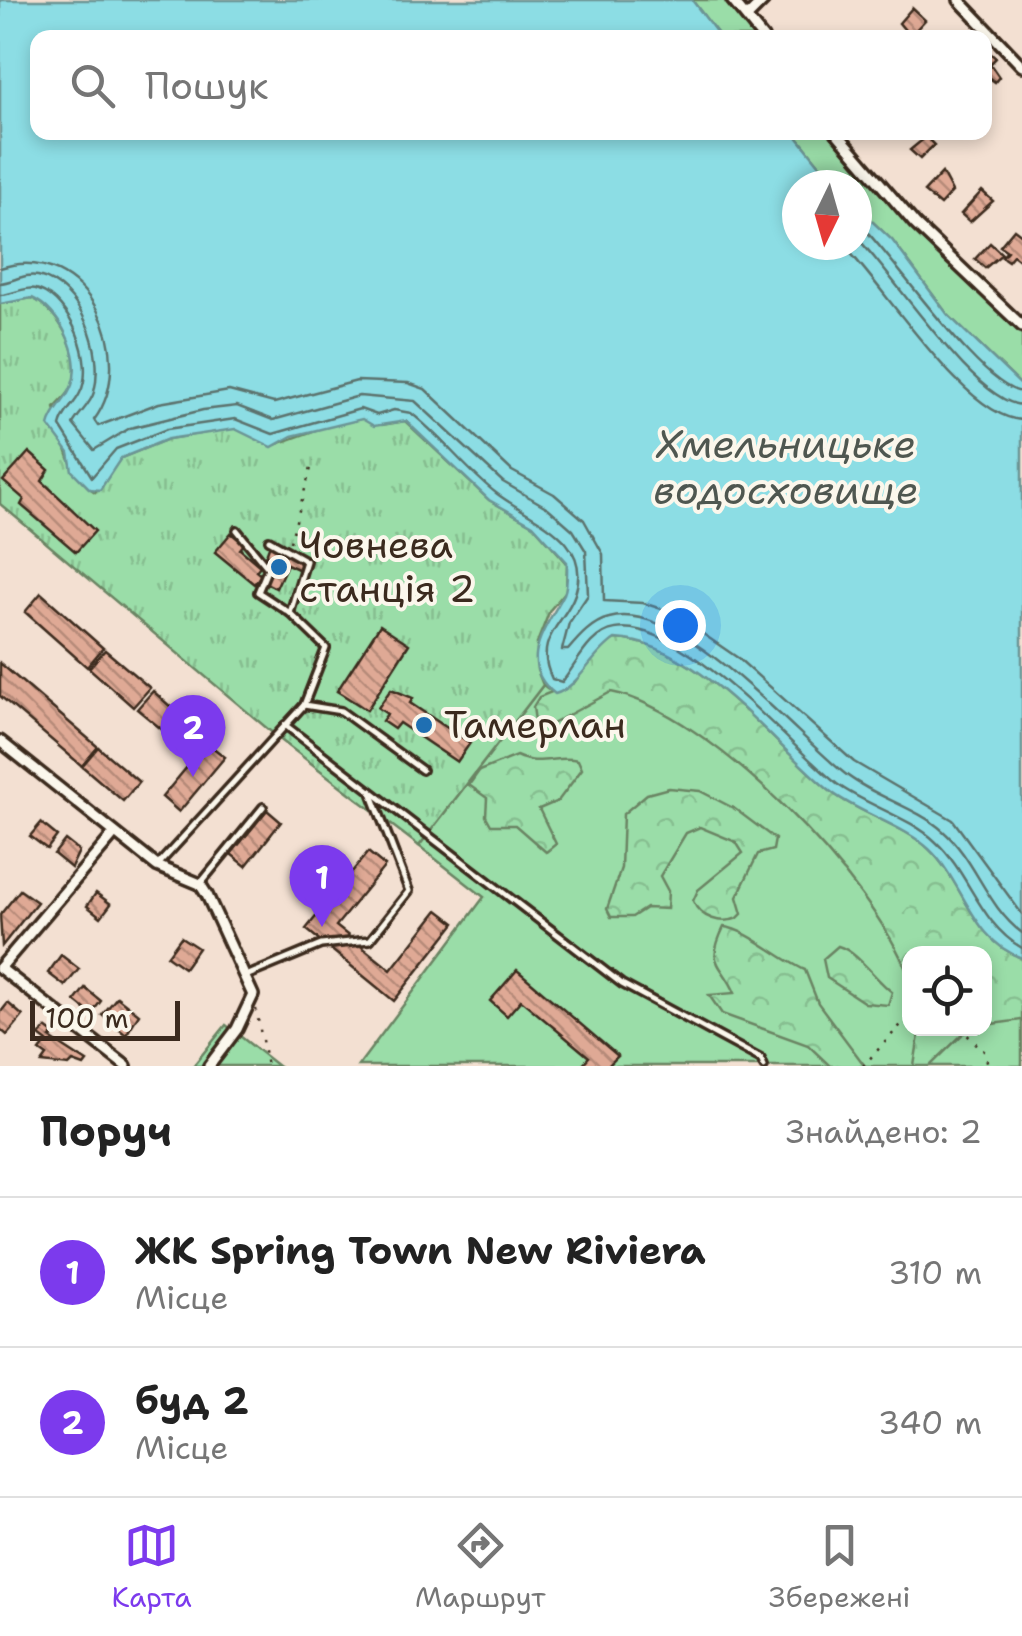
<!DOCTYPE html>
<html lang="uk">
<head>
<meta charset="utf-8">
<style>
  :root { --surface:#fff; --page:#f2f2f2; --text:#222; --muted:#767676; --line:#e0e0e0; --accent:#7c3aed }
  body { margin:0; font-family:"Shantell Sans",sans-serif; background:var(--page); color:var(--text) }
  .controls { position:absolute; right:30px; bottom:30px; display:grid; overflow:hidden; border-radius:20px; box-shadow:0 5px 15px #0003 }
  .controls button { width:90px; height:90px; display:grid; place-items:center; padding:0; border:0; border-bottom:2px solid var(--line); background:var(--surface); color:var(--text); font:50px sans-serif }
  .compass { position:absolute; left:782px; top:170px; width:90px; height:90px; border-radius:50%; background:var(--surface); box-shadow:0 5px 15px #0003; rotate:185deg }
  .scale { position:absolute; left:30px; bottom:25px; width:150px; box-sizing:border-box; padding-left:10px; border:5px solid #3b2a1e; border-top:0; font-size:28px; line-height:35px; white-space:nowrap; color:#3b2a1e; -webkit-text-stroke:8px #fbf7ec; paint-order:stroke }
  .you { position:absolute; left:680px; top:625px; width:35px; height:35px; margin:-25px; border:8px solid #fff; border-radius:50%; background:#1a73e8; box-shadow:0 0 0 15px #1a73e833 }
  .badge { display:grid; place-items:center; width:65px; height:65px; border-radius:50%; background:var(--accent); color:#fff; font-size:32px; font-weight:700 }
  .pin { position:absolute; translate:-50% -82px; filter:drop-shadow(0 2px 5px #0008) }
  .pin::after { content:''; position:absolute; top:52px; width:35px; height:30px; background:inherit; clip-path:polygon(0 0,100% 0,50% 100%) }
  .list { margin:0; padding:0; list-style:none }
  h2 { display:flex; justify-content:space-between; align-items:center; height:130px; margin:0; padding:0 40px; font-size:42px }
  h2 small { font-size:32px; font-weight:400; color:var(--muted) }
  .list li { display:grid; grid-template-columns:65px 1fr auto; gap:30px; align-items:center; box-sizing:border-box; height:150px; padding:0 40px; border-top:2px solid var(--line) }
  .list b { display:block; font-size:38px; white-space:nowrap }
  .list p { margin:0; font-size:32px; white-space:nowrap; color:var(--muted) }
  .list em { font-size:32px; font-style:normal; color:var(--muted) }
  .icon { flex:none; width:55px; height:55px; fill:none; stroke:currentColor; stroke-width:2; stroke-linecap:round; stroke-linejoin:round }
  .map { position:relative; flex:none; width:1022px; height:1066px; overflow:hidden }
  .search { position:absolute; background:var(--surface); box-shadow:0 5px 15px #0003; left:30px; right:30px; top:30px; height:110px; display:flex; align-items:center; gap:25px; box-sizing:border-box; padding:0 35px; border-radius:20px; color:var(--muted); font-size:38px }
  .sheet { height:430px; background:var(--surface) }
  nav { display:flex; justify-content:space-around; align-items:center; box-sizing:border-box; height:140px; border-top:2px solid var(--line); background:var(--surface); font-size:28px; color:var(--muted) }
  nav a { display:grid; justify-items:center; gap:5px }
  nav .on { color:var(--accent) }
  .map>svg:first-child { display:block }
  .grass { fill:#9adda8; stroke:#6a8463; stroke-width:2.5; fill-rule:evenodd }
  .forest { fill:url(#forest-crowns); stroke:#6a8463; stroke-width:2.5 }
  .park { fill:url(#park-tufts); stroke:#6a8463; stroke-width:2.5 }
  .water { fill:#8cdde4; stroke:#6c9595; stroke-width:2.5 }
  .lines { fill:none; stroke-linecap:round; stroke-linejoin:round }
  .shore { stroke:#5b726d; stroke-width:2.5 }
  .building { fill:url(#building-back-hatch); stroke:#3b2a1e; stroke-width:2.5 }
  .service-casing { stroke:#3b2a1e; stroke-width:12 }
  .minor-casing { stroke:#3b2a1e; stroke-width:16 }
  .path { stroke:#3b2a1e; stroke-width:2.5; stroke-dasharray:2.5 8; stroke-linecap:butt }
  .service { stroke:#fbf7ec; stroke-width:5 }
  .minor { stroke:#fbf7ec; stroke-width:9 }
  .poi-dot { fill:#1f6fb2; stroke:#fbf7ec; stroke-width:4 }
  .labels { text-anchor:middle; stroke-width:8; stroke-linejoin:round; paint-order:stroke }
  .poi-label { font-size:38px; fill:#3b2a1e; stroke:#fbf7ec; text-anchor:start }
  .water-label { font-size:40px; font-style:italic; fill:#4f5750; stroke:#fbf7ec }
</style>
</head>
<body>
<div class="map">
<svg width="1022" height="1066" viewBox="0 0 1022 1066">
  <defs>
    <pattern id="forest-crowns" width="20" height="18" patternUnits="userSpaceOnUse" patternTransform="scale(2.5)"><rect width="20" height="18" fill="#9adda8"/><path d="M2 6a3 3 0 1 1 6 0M12 15a3 3 0 1 1 6 0" fill="none" stroke="#86be90"/></pattern>
    <pattern id="park-tufts" width="24" height="20" patternUnits="userSpaceOnUse" patternTransform="scale(2.5)"><rect width="24" height="20" fill="#9adda8"/><path d="M3 7l-1-3M5 7V3M7 7l1-3M15 17l-1-3M17 17v-4M19 17l1-3" fill="none" stroke="#86be90"/></pattern>
    <pattern id="building-back-hatch" width="6" height="6" patternUnits="userSpaceOnUse" patternTransform="scale(2.5)"><rect width="6" height="6" fill="#dfa995"/><path d="M-1 5l2 2M0 0l6 6M5-1l2 2" fill="none" stroke="#b68a79"/></pattern>
  </defs>
  <rect width="100%" height="100%" fill="#f3e0d2"/>
  <filter id="ink" filterUnits="userSpaceOnUse"><feTurbulence type="fractalNoise" baseFrequency=".01" numOctaves="2"/><feDisplacementMap in="SourceGraphic" scale="20" xChannelSelector="R" yChannelSelector="G"/><feConvolveMatrix kernelMatrix="1 2 1 2 8 2 1 2 1" color-interpolation-filters="sRGB"/></filter>
  <g filter="url(#ink)">
    <!-- grass -->
    <g class="grass">
      <polygon points="692,0 725,0 756,37 720,37"/>
      <polygon points="794,133 829,133 911,228 1022,333 1022,386 948,315 892,240 857,207 857,185 836,185"/>
      <path d="M582,669L793,754L831,792L891,828L951,879L1014,955L1022,958V1066H358L484,897L419,846L543,685L555,694ZM910,954H984V1028H910Z"/>
      <polygon points="226,1025 278,1066 193,1066"/>
    </g>
    <!-- forest -->
    <g class="forest">
      <path d="M615,639C698,642 770,742 830,791C858,813 905,826 929,849C964,882 972,940 1022,958V1020L985,1025L984,954H910L909,977C876,884 709,711 611,692L548,726L535,721L533,707L539,697L574,683L598,649Z"/>
      <path d="M516,756C539,767 555,755 578,760L582,769L558,801L539,809L556,844L546,852L515,825H491L486,816L487,798L469,785L479,771Z"/>
      <path d="M669,788L700,791L735,809L775,839L773,850L758,854L737,897L742,914L738,918C721,925 700,918 693,901L698,890L743,853L736,842L700,827L686,833L660,876L668,891L667,909L646,908L632,917H611L607,909L621,868L623,814L647,794Z"/>
      <path d="M724,927C747,929 780,959 805,970L818,1003L865,1066H830L808,1045L722,1014L709,995L735,993C722,962 705,966 724,927Z"/>
      <path d="M838,946C857,951 875,979 892,992L888,1005L865,1003L827,978L823,959Z"/>
      <polygon points="920,1029 920,1028 968,1029 930,1066 914,1066"/>
    </g>
    <!-- park -->
    <path class="park" d="M32,298C59,310 86,359 71,389C67,396 60,402 55,408C64,438 67,475 95,492L121,458L168,439L235,428L272,446L335,423L362,418L382,425L405,421L489,500L533,525L567,563L566,591L550,610L537,643V670L543,685L419,846L282,741L0,504V304Z"/>
    <!-- water -->
    <path class="water" d="M0,0H692L720,37L38,38V132L794,133L836,185H797V245H857V207L892,240L948,315L1022,386V958C972,941 964,882 929,849C905,826 858,813 830,791C770,742 698,642 615,639C592,654 578,688 555,694C515,662 547,627 564,594C568,585 567,573 567,562L533,525L489,500L406,421L374,426L362,419L292,436L272,447L235,429L168,439L121,458L100,490L90,489L72,471L69,453L49,426C53,409 67,401 72,385C83,355 59,310 32,298L0,304Z"/>
    <g class="lines">
      <!-- shore -->
      <g class="shore">
        <path d="M857,221C891,253 981,388 1022,392"/>
        <path d="M857,238C892,272 974,402 1022,405"/>
        <path d="M843,245C883,284 965,418 1022,420"/>
        <path d="M0,268C88,240 140,358 94,420L98,426L159,403L229,391L274,403L357,381L408,383L425,389L512,471L554,494L584,520L603,554L604,601L643,603L671,612L738,658L854,762L953,820L1022,914"/>
        <path d="M0,283C13,282 24,273 38,276C81,286 105,352 94,392C91,404 79,413 73,424L94,450L130,428L203,410L237,406L273,420L359,396L415,401L503,482L548,508L573,530L586,551L588,595L569,623L562,650H568C579,637 592,622 609,618C680,598 794,734 844,773C874,797 916,807 943,831C976,860 986,906 1022,933"/>
        <path d="M0,295C13,295 25,285 39,290C70,301 96,362 80,393C74,406 63,412 60,426L92,477L116,449L167,429L235,419L273,434L360,409L377,415L394,410L411,413C442,437 465,469 496,493C529,519 594,537 575,594C565,624 532,638 552,679L562,682C577,664 589,633 615,629C683,618 788,745 837,784C865,805 912,818 936,842C970,874 979,923 1022,948"/>
      </g>
    </g>
    <!-- building -->
    <g class="building">
      <polygon points="912,8 925,20 910,36 899,23"/>
      <polygon points="984,48 996,58 990,64 999,77 995,82 984,74"/>
      <polygon points="926,137 934,145 920,159 910,150"/>
      <polygon points="942,173 952,192 940,205 924,192"/>
      <polygon points="982,191 993,201 970,222 961,214"/>
      <polygon points="1014,229 1022,235 1022,262 1013,255 1008,261 1002,257 1007,251 1000,246"/>
      <polygon points="990,243 1002,254 985,268 975,259"/>
      <polygon points="29,452 49,470 42,481 95,531 76,552 21,505 24,499 3,481"/>
      <polygon points="231,533 244,544 240,549 260,566 256,571 261,575 254,584 215,552"/>
      <polygon points="270,544 304,560 300,570 287,564 276,588 265,583 276,559 266,555"/>
      <polygon points="41,593 103,648 87,667 25,612"/>
      <polygon points="380,625 409,644 367,710 337,691"/>
      <polygon points="105,650 150,688 133,707 89,668"/>
      <polygon points="0,663 98,747 82,766 0,696"/>
      <polygon points="391,689 413,698 410,703 470,743 457,762 399,723 394,729 382,721 387,714 378,708"/>
      <polygon points="153,691 192,726 176,741 137,709"/>
      <polygon points="207,743 225,757 179,812 162,797"/>
      <polygon points="98,747 139,782 123,801 82,766"/>
      <polygon points="267,810 281,822 246,866 231,854"/>
      <polygon points="41,823 57,836 47,849 30,836"/>
      <polygon points="65,840 79,851 71,868 54,854"/>
      <polygon points="368,852 385,866 336,926 391,970 438,910 455,923 394,1001 306,929"/>
      <polygon points="20,890 37,902 2,946 0,915"/>
      <polygon points="96,893 111,904 101,917 87,906"/>
      <polygon points="181,937 198,948 184,968 167,956"/>
      <polygon points="61,955 79,969 65,986 48,973"/>
      <polygon points="517,970 618,1056 608,1066 581,1066 589,1057 521,1000 507,1016 490,1001"/>
      <polygon points="85,988 101,1001 91,1014 75,1001"/>
      <polygon points="117,997 139,1014 126,1035 102,1015"/>
      <polygon points="8,1003 23,1016 7,1035 0,1029 0,1013"/>
      <polygon points="46,1028 54,1034 50,1038 87,1062 84,1066 73,1062 69,1066 42,1063 47,1056 40,1051 47,1042 39,1036"/>
    </g>
    <g class="lines">
      <defs>
        <g id="service">
          <polyline points="237,530 268,568 258,592 290,613"/>
          <polyline points="304,705 341,711 422,770"/>
          <polyline points="285,725 622,984 761,1059 764,1066"/>
          <polyline points="157,866 304,705 326,648 290,613 306,561 269,540"/>
          <polyline points="200,884 263,807"/>
          <polyline points="246,976 321,945 370,940 409,891 371,792"/>
        </g>
        <g id="minor">
          <polyline points="732,0 763,38"/>
          <polyline points="959,0 1022,66"/>
          <polyline points="747,17 764,0"/>
          <polyline points="836,132 915,224 1022,326"/>
          <polyline points="0,741 157,866 200,884 207,895 253,995 237,1029 209,1066"/>
          <polyline points="0,968 114,834"/>
          <polyline points="0,968 126,1066"/>
        </g>
      </defs>
      <!-- service casing -->
      <use href="#service" class="service-casing"/>
      <!-- minor casing -->
      <use href="#minor" class="minor-casing"/>
      <!-- path -->
      <g class="path">
        <polyline points="290,542 313,461"/>
        <polyline points="256,1009 267,1066"/>
        <polyline points="960,1028 985,1052 988,1066"/>
        <polyline points="863,1066 910,1015"/>
      </g>
      <!-- service -->
      <use href="#service" class="service"/>
      <!-- minor -->
      <use href="#minor" class="minor"/>
    </g>
  </g>
  <!-- markers -->
  <g class="poi-dot">
    <circle cx="279" cy="567" r="10"/>
    <circle cx="424" cy="725" r="10"/>
  </g>
  <g class="labels">
    <!-- poi labels -->
    <g class="poi-label">
      <text x="299" y="558">Човнева<tspan x="299" dy="44">станція 2</tspan></text>
      <text x="444" y="738">Тамерлан</text>
    </g>
    <!-- water labels -->
    <g class="water-label">
      <text x="786" y="458">Хмельницьке<tspan x="786" dy="46">водосховище</tspan></text>
    </g>
  </g>
</svg>
<div class="controls">
<button><svg class="icon" aria-label="locate" viewBox="0 0 24 24"><circle cx="12" cy="12" r="6"/><path d="M12 2v4M12 18v4M2 12h4M18 12h4"/></svg></button>
</div>
<svg class="compass" viewBox="-18 -18 36 36"><path d="M0-13l5 13h-10z" fill="#e53935"/><path d="M0 13l5-13h-10z" fill="#767676"/></svg>
<div class="scale">100 m</div>
<div class="you"></div>
<div class="pin badge" style="left:322px;top:927px">1</div>
<div class="pin badge" style="left:193px;top:777px">2</div>
<div class="search"><svg class="icon" aria-label="search" viewBox="0 0 24 24"><circle cx="10" cy="10" r="6"/><path d="M15 15l6 6"/></svg>Пошук</div>
</div>
<section class="sheet">
<h2>Поруч<small>Знайдено: 2</small></h2>
<ul class="list">
<li><span class="badge">1</span><div><b>ЖК Spring Town New Riviera</b><p>Місце</p></div><em>310 m</em></li>
<li><span class="badge">2</span><div><b>буд 2</b><p>Місце</p></div><em>340 m</em></li>
</ul>
</section>
<nav>
<a class="on"><svg class="icon" aria-label="map" viewBox="0 0 24 24"><path d="M3 6l6-2 6 2 6-2v14l-6 2-6-2-6 2zM9 4v14M15 6v14"/></svg>Карта</a>
<a><svg class="icon" aria-label="directions" viewBox="0 0 24 24"><path d="M12 3l9 9-9 9-9-9zM9 14v-3h6M13 9l2 2-2 2"/></svg>Маршрут</a>
<a><svg class="icon" aria-label="saved" viewBox="0 0 24 24"><path d="M7 4h10v16l-5-4-5 4z"/></svg>Збережені</a>
</nav>
</body>
</html>
